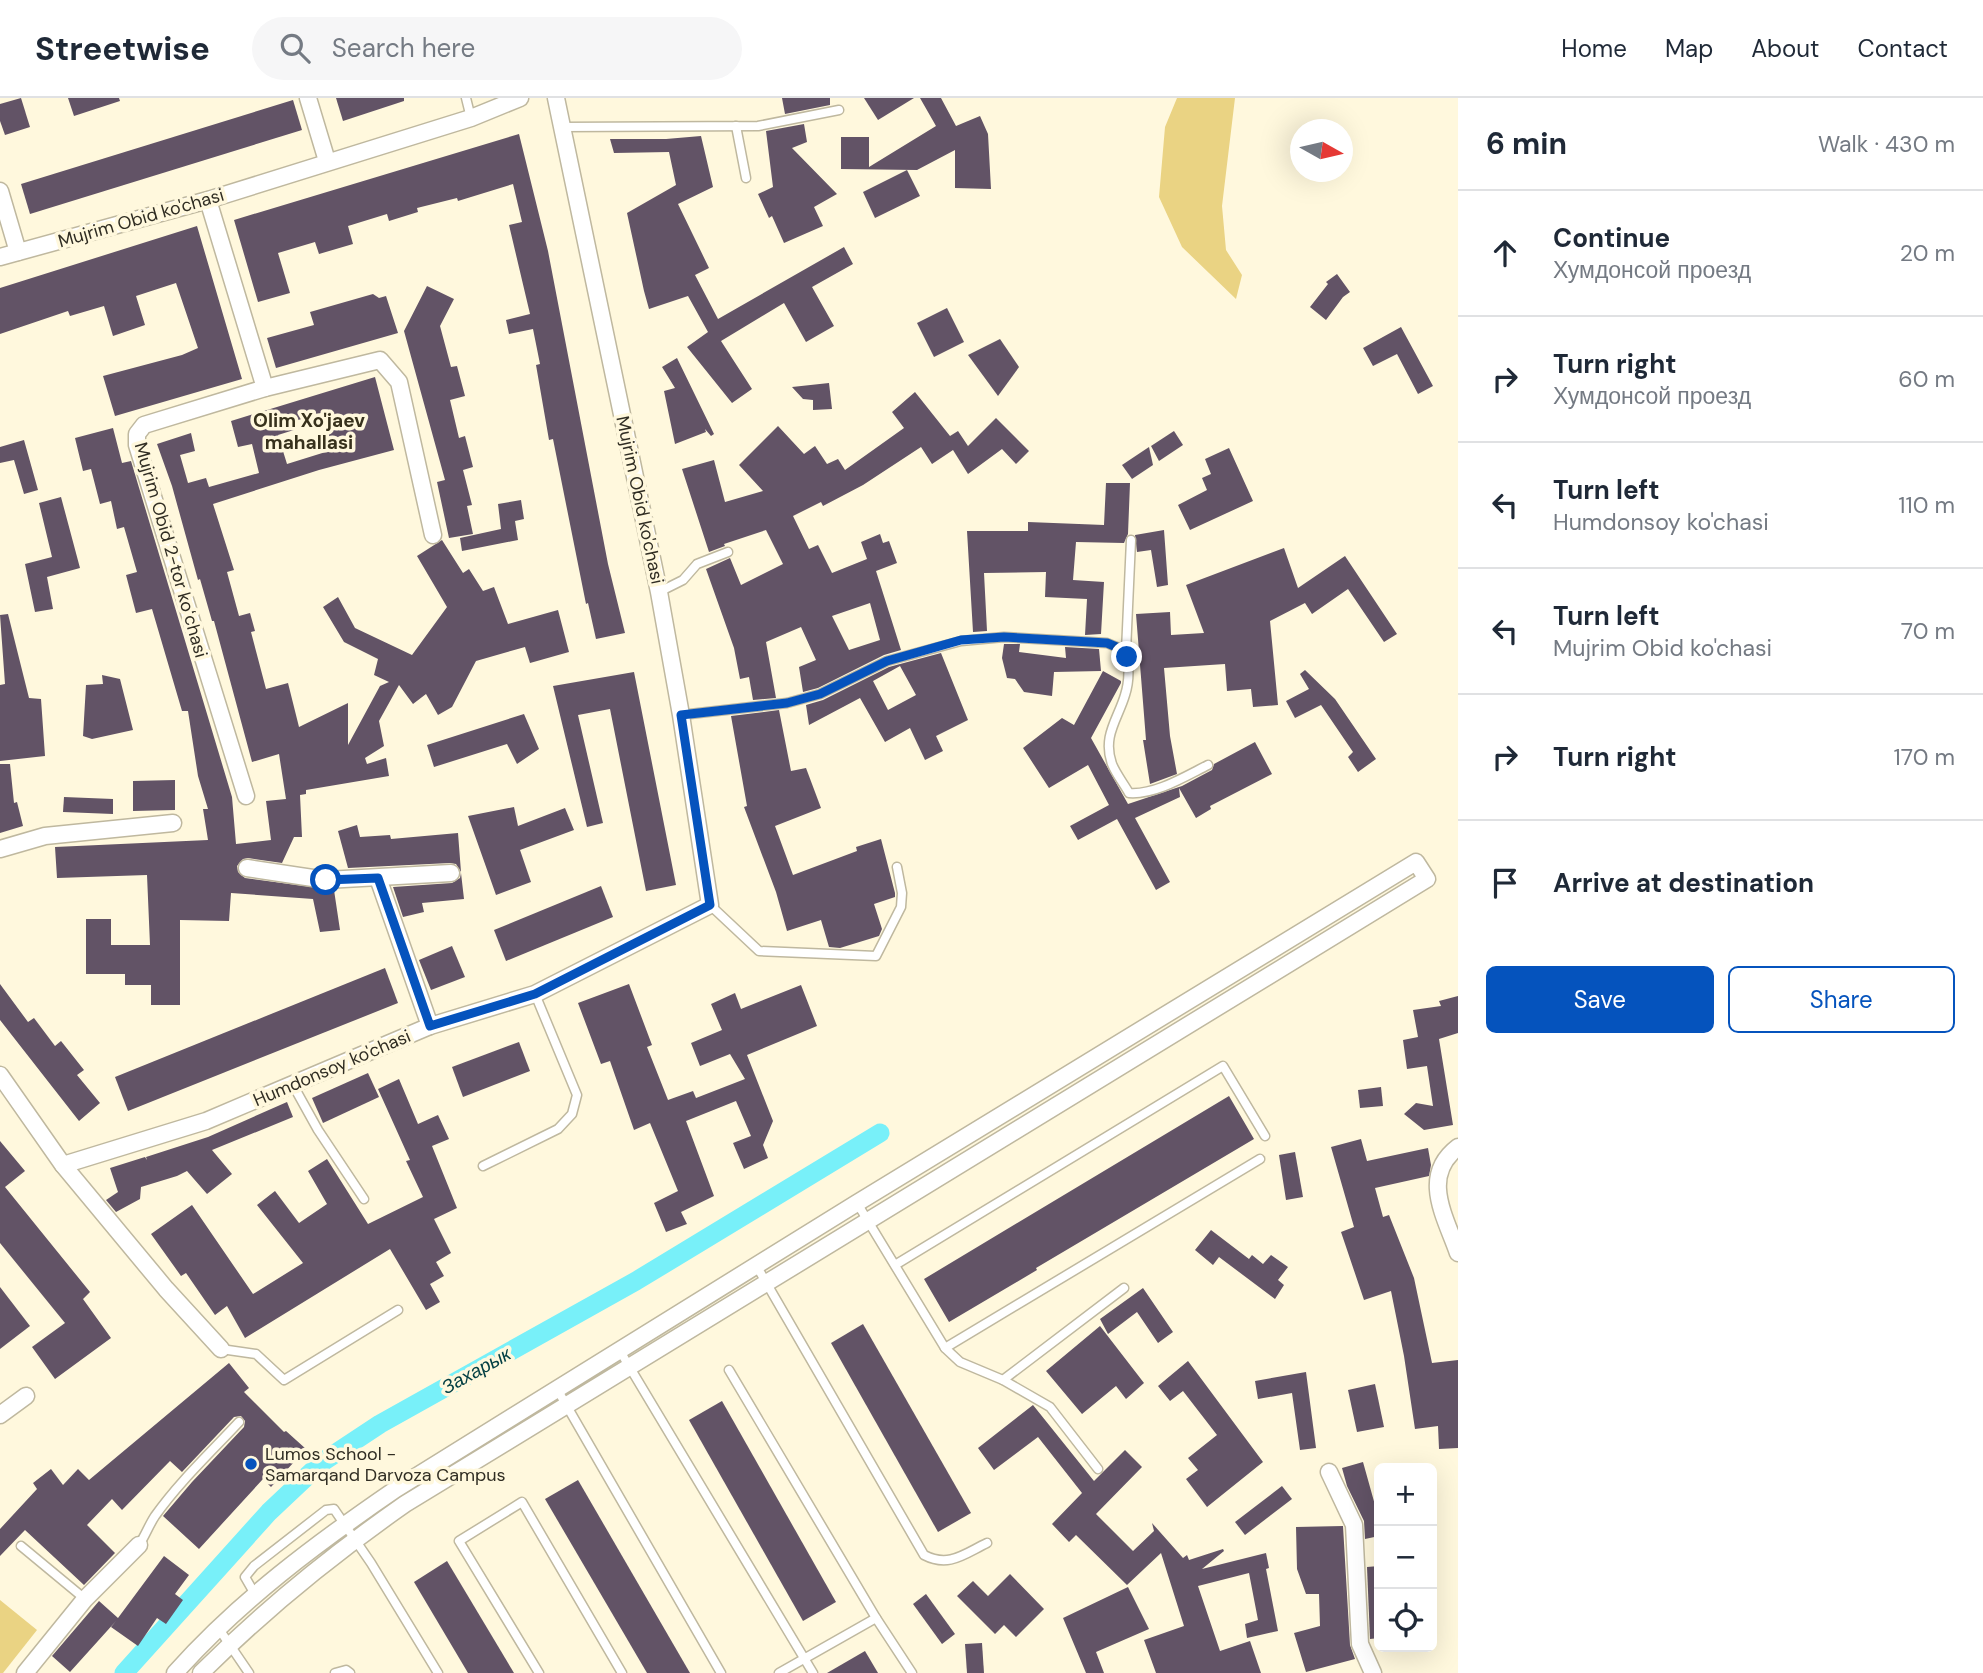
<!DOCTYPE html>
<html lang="en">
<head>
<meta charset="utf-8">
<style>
  :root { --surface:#fff; --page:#f6f6f7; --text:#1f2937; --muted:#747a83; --line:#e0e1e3; --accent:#0553bd }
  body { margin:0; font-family:"DM Sans",sans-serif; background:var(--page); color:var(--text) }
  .controls { position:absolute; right:21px; bottom:21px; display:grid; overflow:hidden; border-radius:10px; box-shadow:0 7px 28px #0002 }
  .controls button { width:63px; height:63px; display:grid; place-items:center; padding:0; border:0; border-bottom:2px solid var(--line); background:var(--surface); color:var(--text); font:35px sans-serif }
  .compass { position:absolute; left:1290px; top:21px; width:63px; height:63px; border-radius:50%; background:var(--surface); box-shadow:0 7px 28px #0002; rotate:98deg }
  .stop { position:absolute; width:21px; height:21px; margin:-16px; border:5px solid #0553bd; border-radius:50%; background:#fff }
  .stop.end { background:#0553bd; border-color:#fff; box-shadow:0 2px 7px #0008 }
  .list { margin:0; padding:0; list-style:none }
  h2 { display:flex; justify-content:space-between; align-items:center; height:91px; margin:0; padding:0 28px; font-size:30px }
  h2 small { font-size:23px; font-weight:400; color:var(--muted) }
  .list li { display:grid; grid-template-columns:46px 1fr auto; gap:21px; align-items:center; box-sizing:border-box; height:126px; padding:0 28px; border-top:2px solid var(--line) }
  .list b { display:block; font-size:26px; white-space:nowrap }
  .list p { margin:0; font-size:23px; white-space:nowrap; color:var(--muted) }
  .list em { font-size:23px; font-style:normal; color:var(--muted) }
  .actions { display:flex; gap:14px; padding:21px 28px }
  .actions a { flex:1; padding:16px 0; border:2px solid var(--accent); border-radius:10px; text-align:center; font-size:24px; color:var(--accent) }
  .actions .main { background:var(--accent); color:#fff }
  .icon { flex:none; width:38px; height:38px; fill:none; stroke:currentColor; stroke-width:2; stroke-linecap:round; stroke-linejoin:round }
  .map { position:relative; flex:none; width:1458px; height:1575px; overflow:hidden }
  header { display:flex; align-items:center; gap:42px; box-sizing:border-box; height:98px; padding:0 35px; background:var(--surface); border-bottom:2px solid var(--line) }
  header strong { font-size:33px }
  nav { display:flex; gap:38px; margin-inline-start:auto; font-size:24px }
  .search { width:490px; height:63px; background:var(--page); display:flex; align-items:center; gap:18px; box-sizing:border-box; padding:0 24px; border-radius:38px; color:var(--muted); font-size:26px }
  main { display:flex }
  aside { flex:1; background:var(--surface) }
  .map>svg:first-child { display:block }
  .green { fill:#ead383 }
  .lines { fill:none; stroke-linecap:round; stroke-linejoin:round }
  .canal { stroke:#78f0f9; stroke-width:19 }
  .building { fill:#625366; fill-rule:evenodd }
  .service-casing { stroke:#bfb89f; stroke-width:11 }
  .minor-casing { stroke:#bfb89f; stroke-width:19 }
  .service { stroke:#fff; stroke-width:8 }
  .minor { stroke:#fff; stroke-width:16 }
  .route { stroke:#0553bd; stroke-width:9 }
  .poi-dot { fill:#0553bd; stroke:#fff8dd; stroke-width:2.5 }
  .labels { text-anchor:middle; stroke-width:7; stroke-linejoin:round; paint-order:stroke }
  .street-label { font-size:18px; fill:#302d23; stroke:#fff8dd }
  .poi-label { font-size:18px; fill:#302d23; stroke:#fff8dd; text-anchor:start }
  .neighbourhood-label { font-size:19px; font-weight:bold; fill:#37311c; stroke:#fff8dd }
  .water-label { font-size:19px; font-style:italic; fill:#054044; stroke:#fff8dd }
</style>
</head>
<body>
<header>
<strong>Streetwise</strong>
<div class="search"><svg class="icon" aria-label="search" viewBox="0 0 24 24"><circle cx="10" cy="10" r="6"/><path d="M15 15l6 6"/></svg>Search here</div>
<nav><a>Home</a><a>Map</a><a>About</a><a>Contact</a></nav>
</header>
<main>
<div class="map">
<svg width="1458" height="1575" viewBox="0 0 1458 1575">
  <rect width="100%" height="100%" fill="#fff8dd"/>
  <!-- green -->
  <g class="green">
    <polygon points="1177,0 1235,0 1222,108 1226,152 1242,177 1236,201 1182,149 1159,99 1165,29"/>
    <polygon points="0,1502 37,1532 3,1575 0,1575"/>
  </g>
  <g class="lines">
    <!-- canal -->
    <polyline class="canal" points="124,1575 269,1414 321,1365 380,1326 636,1183 880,1035"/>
  </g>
  <!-- building -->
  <g class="building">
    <polygon points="21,0 30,29 5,37 0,23 0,6"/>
    <polygon points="68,0 119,0 120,3 74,18"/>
    <polygon points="336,0 404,0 404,3 343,23"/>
    <polygon points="782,0 830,0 830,7 785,16"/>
    <polygon points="864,0 914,0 878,22"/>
    <polygon points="920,0 941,0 956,28 980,18 988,36 991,91 955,90 955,52 917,72 841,71 841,39 869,39 869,69 936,28"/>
    <polygon points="293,2 302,32 30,116 21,86"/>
    <polygon points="804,26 807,44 792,50 837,96 814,109 823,128 784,145 772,118 769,120 758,96 773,89 766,33"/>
    <polygon points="519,36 548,153 608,466 625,535 596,541 588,505 586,506 553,341 549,342 536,267 540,266 533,231 509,236 506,222 530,216 509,127 522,124 513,86 458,103 457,100 417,110 418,114 389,123 387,116 348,128 353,146 319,156 315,144 278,155 290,195 258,204 234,122"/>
    <polygon points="701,38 713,89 678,106 709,170 695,177 718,221 844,149 853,166 812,189 834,228 806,244 784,205 721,243 752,291 732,305 687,249 708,234 688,198 649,211 644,193 627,115 676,87 669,54 614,55 610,41 666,41"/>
    <polygon points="907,72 920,98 875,120 863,94"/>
    <polygon points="197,128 242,281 115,318 103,278 182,257 198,250 176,185 136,198 145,227 113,238 104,208 70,218 68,213 0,236 0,190"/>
    <polygon points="1337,176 1350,194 1343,199 1326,222 1310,209 1328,186 1326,184"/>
    <polygon points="427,188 454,201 440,228 451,269 457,268 465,298 450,302 459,340 465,338 473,369 463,372 472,407 467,408 473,436 449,440 437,384 445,382 404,233"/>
    <polygon points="373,196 379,200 386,198 398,235 276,270 267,240 314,227 310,214"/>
    <polygon points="947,210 964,244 934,259 917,225"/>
    <polygon points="1401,229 1433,288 1418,296 1397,256 1373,268 1363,250"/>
    <polygon points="1000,241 1019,269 998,298 968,257"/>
    <polygon points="677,260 714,336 711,338 705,331 706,334 675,346 664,293 675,290 662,269"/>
    <path d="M375,279L394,352L319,372L213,406L234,472L227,474L239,518L250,515L255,533L251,534L266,591L288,585L299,629L348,605V647L380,588L389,584L374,577L378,561L344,544L323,509L338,499L355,530L412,557L447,509L417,458L442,442L463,475L469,471L483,493L494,489L508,526L558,512L569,554L530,565L525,549L476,563L452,609L438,617L426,596L413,606L399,587L379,623L384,648L365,660L367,666L386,660L389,678L306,692V696L300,697L302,739H294L282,765L248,760L243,761L237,768L238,774L245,780L334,792L340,832L320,834L313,801L231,795L229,823L180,822V907H151V887H125V876H86V821H111V847H150L147,777L57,780L55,749L208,742L203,711H208L198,678L188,613H182L152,511L136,515L126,477L137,474L124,429L117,431L111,403L100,406L91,371L83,373L75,340L113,330L122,365L131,363L232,699L236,746L271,742L266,703L286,701L279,656L252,664L214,523H212L200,481L198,482L172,388L157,346L191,335L195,353L180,357L188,385L206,380L209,389L259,375L252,346L238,349L231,323ZM321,315L332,352L287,366L278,337L297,331L295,323Z"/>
    <polygon points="829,285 832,311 813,312 813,302 803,301 792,289"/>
    <path d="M915,294L950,338L958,333L968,348L996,320L1029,353L1016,366L1002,351L968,376L953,352L932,366L921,349L863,387L823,408L821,404L793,418L809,451L818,447L832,475L867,461L861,444L880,436L883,445L889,443L897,465L876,473L901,552L884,557L818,590L803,594L799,569L816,562L801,529L766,544L776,600L753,602L749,579L740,581L734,550L706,471L730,460L741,487L783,466L766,432L724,446L725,448L709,454L682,371L714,362L725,404L763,393L739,367L778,328L804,356L815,348L827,366L838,361L845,372L904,330L892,314ZM870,505L880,542L849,552L832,518Z"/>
    <polygon points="1174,333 1183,347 1159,363 1151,348"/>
    <polygon points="24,342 38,392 24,396 14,362 0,365 0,349"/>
    <polygon points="1149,349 1153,367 1132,381 1122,367"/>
    <polygon points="1229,350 1253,403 1190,432 1178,407 1207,392 1202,380 1211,376 1205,361"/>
    <polygon points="1106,385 1130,385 1128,436 1124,445 1076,444 1073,482 1104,484 1101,536 1085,537 1087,501 1045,499 1046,474 984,475 987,533 973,534 967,433 1028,433 1028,424 1104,427"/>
    <polygon points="61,399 80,470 47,479 53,511 35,514 25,466 52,459 39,405"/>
    <polygon points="521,402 524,421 515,423 518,442 462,453 460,440 501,431 498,406"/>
    <polygon points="1164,432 1168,487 1157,489 1151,452 1137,454 1135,437"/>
    <polygon points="1284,450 1298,490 1345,458 1397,536 1384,544 1348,491 1312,516 1305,505 1270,523 1278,607 1253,609 1251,591 1227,593 1225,566 1164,570 1170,638 1177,676 1150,686 1143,642 1146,642 1136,516 1170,514 1171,537 1204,535 1186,487"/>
    <polygon points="8,516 29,600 41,601 45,658 0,663 0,587 5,586 0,517"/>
    <polygon points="1004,546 1020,546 1019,554 1066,560 1065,549 1099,551 1101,573 1054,574 1052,598 1024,594 1015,581 1007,580 1002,560"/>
    <path d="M941,555L968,622L936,638L943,653L925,662L910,630L885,644L860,600L809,627L806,607L823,602L889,569ZM900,568L916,597L888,612L873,583Z"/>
    <polygon points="1305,572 1335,601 1376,661 1358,674 1348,659 1353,654 1321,607 1295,620 1286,603 1309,591 1300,576"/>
    <polygon points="1103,573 1121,583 1121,585 1091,640 1128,706 1182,688 1212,672 1214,666 1255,644 1272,676 1210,708 1211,711 1196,720 1179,690 1180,699 1135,720 1170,784 1156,792 1117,721 1078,742 1070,728 1109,707 1088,667 1049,690 1023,650 1062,620 1074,627"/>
    <polygon points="634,574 676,787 646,793 610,611 578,617 603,725 587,729 553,588"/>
    <polygon points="102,577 120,581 133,632 92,641 83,638 86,587 103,586"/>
    <polygon points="779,612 791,673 806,670 821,710 775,728 793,777 857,753 856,749 881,741 895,795 895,799 874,806 882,831 879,838 840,850 829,849 821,822 787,833 776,794 744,709 747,708 731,618"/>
    <polygon points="524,616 539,651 517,666 507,646 434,669 427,647"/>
    <polygon points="0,666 10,666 14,705 17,704 23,728 0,735"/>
    <polygon points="175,682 175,712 133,713 133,683"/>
    <polygon points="64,699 113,701 113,716 63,714"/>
    <polygon points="514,709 518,728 565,710 574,732 520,752 531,784 496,797 468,718"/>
    <polygon points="357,727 360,739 390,737 391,741 458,735 461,774 456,766 450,765 348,770 338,733"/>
    <polygon points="461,775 464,801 422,805 424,814 403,819 393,789 452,785 460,780"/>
    <polygon points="601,788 613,819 506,863 494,832"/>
    <polygon points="452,848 465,879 431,892 419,862"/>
    <polygon points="385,870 398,905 128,1013 115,979"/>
    <polygon points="0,886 28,924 34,920 55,948 61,943 84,972 77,977 100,1005 79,1023 0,922"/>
    <polygon points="629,886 652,947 647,949 668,1002 693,993 696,1000 745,981 730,956 700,968 691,945 722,932 711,906 735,895 741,911 801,887 817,928 747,957 773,1023 763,1047 768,1060 744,1071 733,1045 751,1038 736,1003 686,1023 714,1098 681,1114 687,1126 666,1134 654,1105 678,1093 650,1025 634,1032 610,963 601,966 578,905"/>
    <polygon points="1458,898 1458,935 1439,941 1453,1027 1424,1032 1404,1016 1416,1005 1433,1008 1427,968 1407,971 1403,942 1418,939 1413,912 1441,908 1439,903"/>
    <polygon points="519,944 530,973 463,999 452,969"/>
    <polygon points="368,975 379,999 323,1025 312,1000"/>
    <polygon points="399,981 418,1026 438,1017 449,1041 432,1048 457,1110 434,1121 451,1155 436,1164 444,1178 430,1186 440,1204 426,1212 390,1151 245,1240 227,1208 215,1217 186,1175 181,1178 151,1136 192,1107 253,1196 303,1165 257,1107 275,1093 299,1125 327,1106 308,1073 327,1061 368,1126 423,1099 406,1063 410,1062 378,991"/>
    <polygon points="1381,989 1383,1008 1360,1010 1358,992"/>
    <polygon points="1229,998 1254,1041 1036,1170 1037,1172 949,1224 924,1181"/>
    <polygon points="287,1004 293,1019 212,1052 232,1076 207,1096 187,1073 177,1078 141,1089 140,1101 116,1114 106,1102 118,1094 110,1070 145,1059 147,1062 146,1059 208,1039"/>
    <polygon points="1361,1041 1367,1063 1428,1050 1431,1067 1429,1078 1375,1090 1383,1119 1389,1117 1414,1180 1432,1265 1458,1262 1458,1350 1439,1351 1438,1328 1415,1331 1404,1258 1391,1193 1364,1202 1341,1134 1354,1129 1331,1049"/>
    <polygon points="0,1043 25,1073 5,1089 90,1194 83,1201 111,1240 55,1281 32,1249 65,1225 0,1145"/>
    <polygon points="1295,1054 1303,1099 1286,1102 1279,1057"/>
    <polygon points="1211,1132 1249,1161 1252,1157 1263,1166 1271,1157 1288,1169 1278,1182 1284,1187 1275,1201 1219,1159 1213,1167 1195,1152"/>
    <polygon points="0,1189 30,1228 0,1251"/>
    <polygon points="1143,1190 1173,1234 1158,1245 1137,1214 1108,1236 1100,1221"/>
    <polygon points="863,1226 971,1415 938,1434 831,1245"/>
    <polygon points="1100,1228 1144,1285 1126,1301 1116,1288 1082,1316 1046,1273"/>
    <polygon points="1188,1263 1263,1364 1207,1409 1186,1381 1198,1372 1188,1360 1217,1337 1183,1293 1170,1303 1158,1288"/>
    <polygon points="229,1265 249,1290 244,1294 284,1334 286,1333 306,1351 271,1389 263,1381 199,1451 163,1418 192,1384 244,1329 245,1323 241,1318 234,1319 182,1374 170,1363 122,1412 112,1401 87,1427 115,1455 84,1487 25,1432 0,1458 0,1431 37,1391 33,1385 51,1371 63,1387 78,1371 89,1382"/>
    <polygon points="1306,1274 1316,1350 1300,1352 1292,1295 1258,1301 1255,1283"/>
    <polygon points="1375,1286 1384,1329 1357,1334 1348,1292"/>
    <polygon points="722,1303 836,1504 803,1523 689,1322"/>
    <polygon points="1033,1307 1094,1383 1125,1352 1142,1369 1096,1416 1133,1453 1154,1433 1152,1425 1183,1460 1187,1457 1189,1462 1223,1451 1224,1453 1202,1471 1266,1455 1269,1470 1266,1471 1278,1533 1247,1540 1245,1526 1258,1522 1249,1475 1198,1488 1220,1553 1250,1543 1261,1575 1156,1575 1144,1542 1184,1528 1161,1455 1127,1487 1076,1437 1069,1444 1052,1426 1082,1395 1038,1339 994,1372 978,1350"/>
    <polygon points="1363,1364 1375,1407 1379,1406 1379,1438 1365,1441 1364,1423 1347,1388 1342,1370"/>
    <polygon points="578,1382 690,1575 647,1575 545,1401"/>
    <polygon points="1282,1388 1292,1401 1245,1437 1235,1424"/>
    <polygon points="1343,1428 1350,1547 1355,1561 1306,1574 1294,1535 1320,1528 1319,1496 1306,1496 1297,1471 1296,1429"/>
    <polygon points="164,1458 189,1477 175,1496 183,1502 166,1526 157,1520 138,1548 111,1529 116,1523 70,1574 52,1558 99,1503 118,1520"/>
    <polygon points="447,1463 514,1575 468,1575 414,1484"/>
    <polygon points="1379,1468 1379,1540 1370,1541 1367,1469"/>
    <polygon points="1010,1476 1044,1511 1016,1539 1004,1527 995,1536 957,1498 973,1483 988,1498"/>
    <polygon points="1128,1489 1149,1531 1096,1554 1104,1575 1086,1575 1063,1520"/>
    <polygon points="926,1496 955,1536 942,1546 913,1506"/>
    <polygon points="982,1545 984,1575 967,1575 965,1546"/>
    <polygon points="865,1553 878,1575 827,1575"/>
  </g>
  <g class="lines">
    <defs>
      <g id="service">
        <polyline points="466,0 471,20"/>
        <polyline points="736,28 746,80"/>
        <polyline points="562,29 758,28 839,12"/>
        <polyline points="659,494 683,482 697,466 728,454"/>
        <polyline points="1126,553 1131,442"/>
        <path d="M681,617L787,605L820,596L887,563L961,543L1004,539L1107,545L1126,553C1129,567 1130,582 1125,597C1118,621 1102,638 1112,666C1116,676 1124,686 1129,695C1155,697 1184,679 1208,667"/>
        <polyline points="710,807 759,853 876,858 901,809 902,795 897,769"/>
        <polyline points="293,987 318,1032 364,1101"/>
        <polyline points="483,1068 558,1031 572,1016 577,997 535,896"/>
        <polyline points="857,1105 945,1250 960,1264 1003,1282 1124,1190"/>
        <path d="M756,1167L924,1457C949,1470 964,1456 987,1445"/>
        <polyline points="895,1167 1223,968 1265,1038"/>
        <polyline points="945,1250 1260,1061"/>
        <polyline points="221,1251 256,1256 284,1282 398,1212"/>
        <polyline points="620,1253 813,1575"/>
        <polyline points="729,1272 876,1520 912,1575"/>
        <polyline points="1003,1282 1050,1309 1098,1371"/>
        <polyline points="557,1291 721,1575"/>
        <path d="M139,1447C145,1438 149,1427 155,1418C179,1384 211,1354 239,1324"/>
        <polyline points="21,1448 85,1501"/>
        <polyline points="256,1498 245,1479 254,1468 326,1412 334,1411 371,1465 438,1575"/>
        <polyline points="219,1531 249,1575"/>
        <polyline points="335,1575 346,1572 350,1575"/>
        <polyline points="539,1575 459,1443 522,1404 622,1575"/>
        <polyline points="779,1575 876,1520"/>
      </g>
      <g id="minor">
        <polyline points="308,0 327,63"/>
        <polyline points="0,93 18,154"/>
        <polyline points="208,102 265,290"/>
        <polyline points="0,159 208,102 471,20 520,0"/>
        <polyline points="246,698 137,347 137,336 144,327 265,290 380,262 399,284 433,437"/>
        <polyline points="0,751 45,738 173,725"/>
        <polyline points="247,770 326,782 451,775"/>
        <polyline points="378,780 430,928"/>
        <polyline points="0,977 63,1067 166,1191 221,1251"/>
        <path d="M1458,1049C1420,1078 1445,1118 1458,1155"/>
        <polyline points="63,1067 206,1023 430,928 535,896 710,807 681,617 659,494 556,0"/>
        <polyline points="0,1317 26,1298"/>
        <polyline points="1329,1374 1354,1427 1360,1546 1373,1575"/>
        <polyline points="25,1575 85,1501 139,1447"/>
        <path d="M175,1575C239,1503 317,1445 396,1391L857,1105L1416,764L1427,781L405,1406C332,1457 264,1512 201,1575"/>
      </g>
    </defs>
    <!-- service casing -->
    <use href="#service" class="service-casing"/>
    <!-- minor casing -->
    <use href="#minor" class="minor-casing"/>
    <!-- service -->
    <use href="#service" class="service"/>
    <!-- minor -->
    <use href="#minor" class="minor"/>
  </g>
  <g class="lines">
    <!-- route -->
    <polyline class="route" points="326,782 378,780 430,928 535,896 710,807 681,617 787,605 820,596 887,563 961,542 1004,539 1107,545 1126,553 1127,559"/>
  </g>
  <!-- markers -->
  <circle class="poi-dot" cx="251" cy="1366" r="7"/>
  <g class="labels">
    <!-- street labels -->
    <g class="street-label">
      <text transform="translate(141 120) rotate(-16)" y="6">Mujrim Obid ko'chasi</text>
      <text transform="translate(640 402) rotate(78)" y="6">Mujrim Obid ko'chasi</text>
      <text transform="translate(171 452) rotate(74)" y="6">Mujrim Obid 2-tor koʻchasi</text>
      <text transform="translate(332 970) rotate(-23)" y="6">Humdonsoy ko'chasi</text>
    </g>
    <!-- poi labels -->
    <g class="poi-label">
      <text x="265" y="1362">Lumos School -<tspan x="265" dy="21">Samarqand Darvoza Campus</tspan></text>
    </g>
    <!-- neighbourhood labels -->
    <g class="neighbourhood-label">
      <text x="309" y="329">Olim Xo'jaev<tspan x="309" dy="22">mahallasi</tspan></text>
    </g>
    <!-- water labels -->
    <g class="water-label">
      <text transform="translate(476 1272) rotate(-29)" y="7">Захарык</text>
    </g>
  </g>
</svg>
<div class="controls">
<button>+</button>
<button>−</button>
<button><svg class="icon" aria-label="locate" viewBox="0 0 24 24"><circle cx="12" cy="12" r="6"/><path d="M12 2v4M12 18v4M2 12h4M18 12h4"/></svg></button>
</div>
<svg class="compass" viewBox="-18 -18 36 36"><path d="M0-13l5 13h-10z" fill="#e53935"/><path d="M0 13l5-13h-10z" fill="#747a83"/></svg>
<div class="stop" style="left:326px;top:782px"></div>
<div class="stop end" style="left:1127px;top:559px"></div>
</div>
<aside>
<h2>6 min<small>Walk · 430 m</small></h2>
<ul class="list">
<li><svg class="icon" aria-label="ahead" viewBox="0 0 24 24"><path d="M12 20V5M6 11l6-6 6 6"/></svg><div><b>Continue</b><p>Хумдонсой проезд</p></div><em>20 m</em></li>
<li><svg class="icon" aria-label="right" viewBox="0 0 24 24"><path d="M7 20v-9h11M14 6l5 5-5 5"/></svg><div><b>Turn right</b><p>Хумдонсой проезд</p></div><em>60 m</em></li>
<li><svg class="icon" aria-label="left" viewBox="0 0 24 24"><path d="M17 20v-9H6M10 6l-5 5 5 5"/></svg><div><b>Turn left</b><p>Humdonsoy ko'chasi</p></div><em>110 m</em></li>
<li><svg class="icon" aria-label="left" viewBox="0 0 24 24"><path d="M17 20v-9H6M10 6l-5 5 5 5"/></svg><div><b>Turn left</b><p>Mujrim Obid ko'chasi</p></div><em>70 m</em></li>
<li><svg class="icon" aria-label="right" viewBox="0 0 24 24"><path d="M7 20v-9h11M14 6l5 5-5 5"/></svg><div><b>Turn right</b></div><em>170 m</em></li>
<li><svg class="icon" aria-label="arrive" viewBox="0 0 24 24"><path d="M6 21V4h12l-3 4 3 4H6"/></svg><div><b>Arrive at destination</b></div></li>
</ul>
<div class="actions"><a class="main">Save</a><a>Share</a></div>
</aside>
</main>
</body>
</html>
